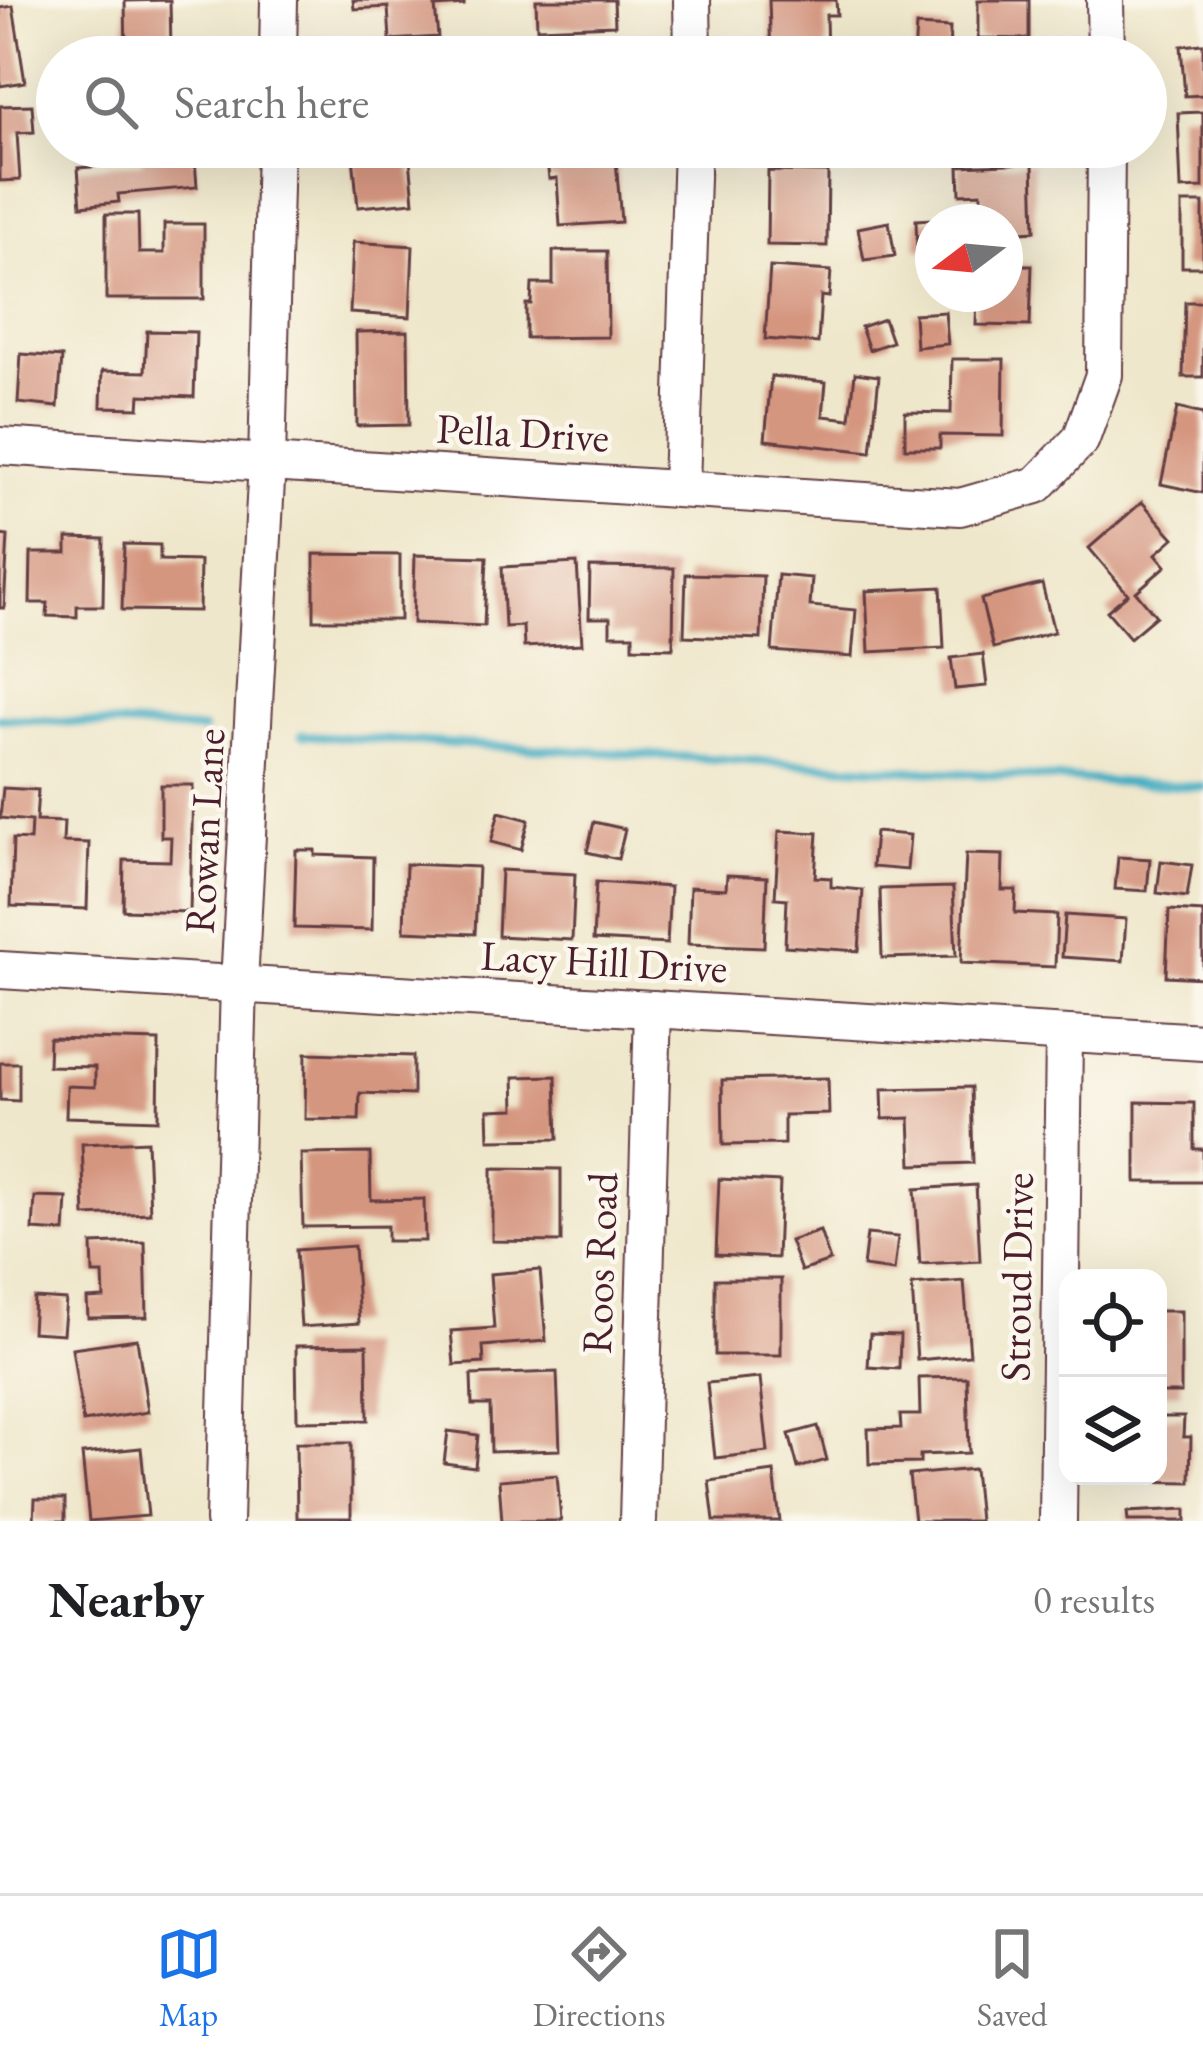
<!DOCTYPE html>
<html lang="en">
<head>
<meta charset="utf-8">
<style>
  :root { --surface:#fff; --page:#f2f2f2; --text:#202124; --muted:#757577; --line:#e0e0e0; --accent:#1a73e8 }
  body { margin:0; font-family:"EB Garamond",serif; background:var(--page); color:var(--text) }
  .controls { position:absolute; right:36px; bottom:36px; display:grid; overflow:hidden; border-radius:24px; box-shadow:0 12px 48px #0002 }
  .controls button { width:108px; height:108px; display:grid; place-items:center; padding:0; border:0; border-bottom:3px solid var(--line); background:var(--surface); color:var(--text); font:60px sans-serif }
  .compass { position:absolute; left:915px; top:204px; width:108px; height:108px; border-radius:50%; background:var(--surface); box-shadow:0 12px 48px #0002; rotate:254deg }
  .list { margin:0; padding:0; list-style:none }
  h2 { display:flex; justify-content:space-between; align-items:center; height:156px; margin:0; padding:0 48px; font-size:51px }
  h2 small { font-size:39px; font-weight:400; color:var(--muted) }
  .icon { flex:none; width:66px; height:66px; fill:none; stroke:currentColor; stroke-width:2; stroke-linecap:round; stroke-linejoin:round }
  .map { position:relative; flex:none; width:1203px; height:1521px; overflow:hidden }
  .search { position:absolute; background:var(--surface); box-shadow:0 12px 48px #0002; left:36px; right:36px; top:36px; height:132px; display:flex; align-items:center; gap:30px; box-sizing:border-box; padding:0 42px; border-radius:66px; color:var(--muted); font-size:45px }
  .sheet { height:372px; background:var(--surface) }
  nav { display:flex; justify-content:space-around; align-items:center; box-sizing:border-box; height:168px; border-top:3px solid var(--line); background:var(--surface); font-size:33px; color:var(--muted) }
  nav a { display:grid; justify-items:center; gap:6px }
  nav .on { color:var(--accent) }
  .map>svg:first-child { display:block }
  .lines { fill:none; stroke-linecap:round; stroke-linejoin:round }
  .stream { stroke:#44aec3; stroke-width:9 }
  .building { fill:#d59680 }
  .street-casing { stroke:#633d43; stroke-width:40 }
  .street { stroke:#fff; stroke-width:36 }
  .labels { text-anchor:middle; stroke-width:9; stroke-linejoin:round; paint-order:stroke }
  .street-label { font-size:42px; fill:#4a1f2b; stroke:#fbf7ec }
</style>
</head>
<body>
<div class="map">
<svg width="1203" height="1521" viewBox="0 0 1203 1521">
  <rect width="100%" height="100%" fill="#fbf7ec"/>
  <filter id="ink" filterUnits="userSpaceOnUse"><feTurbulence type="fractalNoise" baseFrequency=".00833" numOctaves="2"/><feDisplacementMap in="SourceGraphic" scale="24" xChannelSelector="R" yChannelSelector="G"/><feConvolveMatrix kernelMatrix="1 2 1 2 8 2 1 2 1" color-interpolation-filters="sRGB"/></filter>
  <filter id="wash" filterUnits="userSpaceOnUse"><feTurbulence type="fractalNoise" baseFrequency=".004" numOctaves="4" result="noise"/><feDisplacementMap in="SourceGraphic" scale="48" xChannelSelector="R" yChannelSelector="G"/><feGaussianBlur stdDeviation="2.7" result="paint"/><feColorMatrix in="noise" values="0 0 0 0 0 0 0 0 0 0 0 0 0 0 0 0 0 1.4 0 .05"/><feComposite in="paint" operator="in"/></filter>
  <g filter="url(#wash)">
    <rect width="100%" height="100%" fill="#efe7cb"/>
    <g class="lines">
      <!-- stream -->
      <g class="stream">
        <polyline points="0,718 203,730"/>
        <polyline points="302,735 1203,787"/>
      </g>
    </g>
    <g id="blocks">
      <!-- building -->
      <g class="building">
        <polygon points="170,0 171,52 200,52 200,57 126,57 125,1"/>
        <polygon points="353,0 464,0 464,5 435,7 438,37 390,40 388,7 354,9"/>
        <polygon points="536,0 614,0 615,25 537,28"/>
        <polygon points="769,0 836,0 837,15 826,15 827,57 771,57"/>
        <polygon points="978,0 1029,0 1029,39 978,38"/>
        <polygon points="13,6 25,82 0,86 0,8"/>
        <polygon points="916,26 950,28 949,57 914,57"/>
        <polygon points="611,44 612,57 564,57 564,46"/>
        <polygon points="1203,44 1203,95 1185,96 1181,46"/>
        <polygon points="414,49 415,57 347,57 347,54"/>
        <polygon points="32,105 34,132 17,133 20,180 0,181 0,106"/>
        <polygon points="1203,112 1203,188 1181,189 1178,113"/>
        <polygon points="141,147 194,147 197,187 118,194 119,202 81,206 78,168 142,163"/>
        <polygon points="352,147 409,147 414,202 358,207"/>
        <polygon points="582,147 615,147 621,222 560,226 557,178 549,179 546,150"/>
        <polygon points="851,147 885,147 886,162 851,162"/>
        <polygon points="1033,163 1035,231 1005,233 1005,222 982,222 981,193 960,194 959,166"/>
        <polygon points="768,171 828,172 827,246 767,245"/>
        <rect x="1182" y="203" width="21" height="64"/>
        <polygon points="106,214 138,214 139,253 164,253 164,224 204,224 204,299 106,299"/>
        <polygon points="933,219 933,249 917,249 916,220"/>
        <polygon points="889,222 895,256 864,260 858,228"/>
        <polygon points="353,242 413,246 410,317 350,313"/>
        <polygon points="553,251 607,251 608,337 526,338 526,304 531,304 532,284 553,284"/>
        <polygon points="1005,265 1032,265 1030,326 976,325 977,294 1005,294"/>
        <polygon points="770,267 831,271 829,297 821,296 818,343 765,339"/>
        <polygon points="1185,302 1203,302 1203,377 1183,377"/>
        <polygon points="945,312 948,344 916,347 914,314"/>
        <polygon points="884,319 892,342 869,350 861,327"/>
        <polygon points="147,331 196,332 194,397 140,395 139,408 101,407 102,371 145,372"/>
        <polygon points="408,331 409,425 357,426 356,332"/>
        <polygon points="21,354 62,357 58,407 18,403"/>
        <polygon points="952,359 1004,359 1003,436 940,435 940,448 905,448 905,412 951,413"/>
        <polygon points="855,373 879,376 871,452 765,440 771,376 826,382 823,416 850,419"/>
        <polygon points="1177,408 1203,414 1203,493 1161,484"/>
        <polygon points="1142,502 1174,538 1156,554 1166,566 1136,592 1156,616 1130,638 1107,611 1128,594 1089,548"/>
        <polygon points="0,535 8,536 4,608 0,608"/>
        <polygon points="67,538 104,539 103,606 77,606 77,617 47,616 48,603 30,603 31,553 67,553"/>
        <polygon points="124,544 160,545 160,560 200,561 199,611 122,610"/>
        <polygon points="314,554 400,555 400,620 314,620"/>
        <polygon points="415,555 487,557 484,626 413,623"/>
        <polygon points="577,563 582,644 524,647 523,626 505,627 502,567"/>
        <polygon points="590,567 674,568 673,648 633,647 633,635 610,635 610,618 589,618"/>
        <polygon points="686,574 763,576 761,639 684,636"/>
        <polygon points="778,575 812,578 810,606 856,610 852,657 772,651"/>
        <polygon points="1042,584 1054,632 993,648 981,599"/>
        <polygon points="941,587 944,648 869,652 866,591"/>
        <polygon points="983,654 987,686 955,689 951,658"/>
        <polygon points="161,785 193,785 190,912 123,910 124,860 170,861 171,837 161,837"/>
        <polygon points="3,788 38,790 36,821 64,822 63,842 89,843 87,909 11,906 13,839 30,840 31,821 0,818"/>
        <polygon points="499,812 529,820 521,850 491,842"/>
        <polygon points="594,822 625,829 618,859 587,852"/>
        <polygon points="779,831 818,833 815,877 831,878 831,887 863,890 859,951 785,946 787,899 775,898"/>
        <polygon points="875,832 910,835 907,870 872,867"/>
        <polygon points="296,850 315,850 315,855 373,857 372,930 294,928"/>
        <polygon points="966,854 1003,855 1002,890 1016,890 1015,913 1057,915 1055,967 961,963"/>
        <polygon points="1118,857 1150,859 1147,891 1115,889"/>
        <polygon points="1161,861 1192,865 1187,897 1157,893"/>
        <polygon points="406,864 478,867 475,934 404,931"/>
        <polygon points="501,870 575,874 572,940 498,936"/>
        <polygon points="727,875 767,877 764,947 688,944 690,887 726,889"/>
        <polygon points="596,882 670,887 667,944 593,940"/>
        <polygon points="953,887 956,956 882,958 880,889"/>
        <polygon points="1169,910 1203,912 1203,978 1166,976"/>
        <polygon points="1065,915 1126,919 1123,961 1062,957"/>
        <polygon points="49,1038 159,1041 158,1120 66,1117 67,1086 95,1087 95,1067 48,1066"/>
        <polygon points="306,1053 413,1056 413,1095 360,1093 359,1120 305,1119"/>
        <polygon points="0,1063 19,1063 19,1101 0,1100"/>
        <polygon points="556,1076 558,1139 489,1140 488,1110 515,1109 514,1077"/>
        <polygon points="828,1078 829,1114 784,1115 784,1144 723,1145 722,1080"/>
        <polygon points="971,1087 973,1163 912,1165 910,1118 883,1119 882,1089"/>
        <polygon points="1136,1102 1194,1103 1194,1149 1203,1149 1203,1182 1136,1182"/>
        <polygon points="147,1141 150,1213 85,1216 82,1144"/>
        <polygon points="370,1153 371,1200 424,1199 425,1241 387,1241 387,1226 303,1227 301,1154"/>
        <polygon points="492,1168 561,1169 561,1242 492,1241"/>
        <polygon points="719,1179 780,1182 777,1258 716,1255"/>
        <polygon points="976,1185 980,1261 920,1264 915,1189"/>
        <polygon points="35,1197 67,1198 65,1232 33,1230"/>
        <polygon points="820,1231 830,1261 801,1271 790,1241"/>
        <polygon points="867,1234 898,1237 894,1271 863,1267"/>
        <polygon points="145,1242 147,1317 88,1318 87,1299 104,1298 103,1274 93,1274 92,1244"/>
        <polygon points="354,1246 359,1323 301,1327 296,1250"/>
        <polygon points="540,1270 546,1341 483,1346 484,1363 454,1365 451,1331 494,1328 490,1274"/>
        <rect x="715" y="1279" width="66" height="76"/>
        <polygon points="964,1281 970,1355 917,1360 912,1285"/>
        <polygon points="34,1298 66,1300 63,1334 32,1332"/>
        <rect x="1158" y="1311" width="23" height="82"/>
        <polygon points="870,1334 900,1335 899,1369 868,1367"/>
        <polygon points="137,1339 148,1412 83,1422 72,1348"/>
        <polygon points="367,1345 368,1420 297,1421 296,1346"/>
        <polygon points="557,1372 560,1450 491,1452 490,1405 472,1405 471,1375"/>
        <polygon points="967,1377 969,1453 920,1455 920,1463 869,1464 868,1429 901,1428 900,1415 920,1415 919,1378"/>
        <polygon points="760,1378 768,1452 715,1458 707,1383"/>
        <polygon points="1158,1417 1184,1417 1183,1437 1191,1437 1190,1482 1128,1481 1128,1476 1158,1476"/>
        <polygon points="818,1426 827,1460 798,1468 789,1434"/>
        <polygon points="448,1431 478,1435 475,1467 444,1463"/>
        <polygon points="296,1443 351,1443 351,1518 297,1518"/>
        <polygon points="141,1448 148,1516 89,1521 82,1454"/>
        <polygon points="974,1469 979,1521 914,1521 909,1475"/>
        <polygon points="774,1472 780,1521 714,1521 709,1481"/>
        <polygon points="557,1475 561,1521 502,1521 499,1480"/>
        <polygon points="35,1499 65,1499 65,1521 34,1521"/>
        <polygon points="1186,1509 1186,1521 1128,1521 1127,1512"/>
      </g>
    </g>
  </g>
  <g filter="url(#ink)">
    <use href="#blocks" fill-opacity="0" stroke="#633d43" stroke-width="3"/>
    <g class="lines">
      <defs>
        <g id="street">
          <polyline points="692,0 693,57"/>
          <polyline points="1105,0 1106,57"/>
          <polyline points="278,57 279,0"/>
          <polyline points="0,446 960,507 1037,485 1081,439 1104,375 1106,147"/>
          <polyline points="681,486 692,147"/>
          <polyline points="0,970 1203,1042"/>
          <polyline points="224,1521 239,984 267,462 275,147"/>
          <polyline points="638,1521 653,1009"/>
          <polyline points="1058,1521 1064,1034"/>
        </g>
      </defs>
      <!-- street casing -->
      <use href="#street" class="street-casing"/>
      <!-- street -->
      <use href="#street" class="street"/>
    </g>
  </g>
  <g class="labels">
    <!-- street labels -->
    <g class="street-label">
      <text transform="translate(523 432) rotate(3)" y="15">Pella Drive</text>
      <text transform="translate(204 831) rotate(-87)" y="15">Rowan Lane</text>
      <text transform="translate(604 961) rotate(3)" y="15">Lacy Hill Drive</text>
      <text transform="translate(599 1263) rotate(-88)" y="15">Roos Road</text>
      <text transform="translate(1016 1277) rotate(-89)" y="15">Stroud Drive</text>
    </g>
  </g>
</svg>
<div class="controls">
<button><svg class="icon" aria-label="locate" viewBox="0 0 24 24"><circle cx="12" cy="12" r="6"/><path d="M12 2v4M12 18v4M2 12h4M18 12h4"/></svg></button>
<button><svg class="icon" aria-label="layers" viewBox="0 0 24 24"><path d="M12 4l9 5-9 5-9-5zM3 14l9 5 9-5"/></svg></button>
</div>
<svg class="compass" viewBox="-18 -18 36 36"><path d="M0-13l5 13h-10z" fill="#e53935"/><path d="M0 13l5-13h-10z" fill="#757577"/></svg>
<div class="search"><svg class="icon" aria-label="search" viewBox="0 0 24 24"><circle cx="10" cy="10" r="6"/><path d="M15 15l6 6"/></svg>Search here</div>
</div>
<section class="sheet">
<h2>Nearby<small>0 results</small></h2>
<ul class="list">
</ul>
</section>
<nav>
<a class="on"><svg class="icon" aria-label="map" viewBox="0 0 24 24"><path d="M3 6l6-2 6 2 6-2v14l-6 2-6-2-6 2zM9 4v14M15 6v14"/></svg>Map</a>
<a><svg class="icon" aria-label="directions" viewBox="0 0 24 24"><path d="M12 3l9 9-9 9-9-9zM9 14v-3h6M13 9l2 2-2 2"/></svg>Directions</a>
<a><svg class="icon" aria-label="saved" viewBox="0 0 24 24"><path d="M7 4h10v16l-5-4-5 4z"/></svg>Saved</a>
</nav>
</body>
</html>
